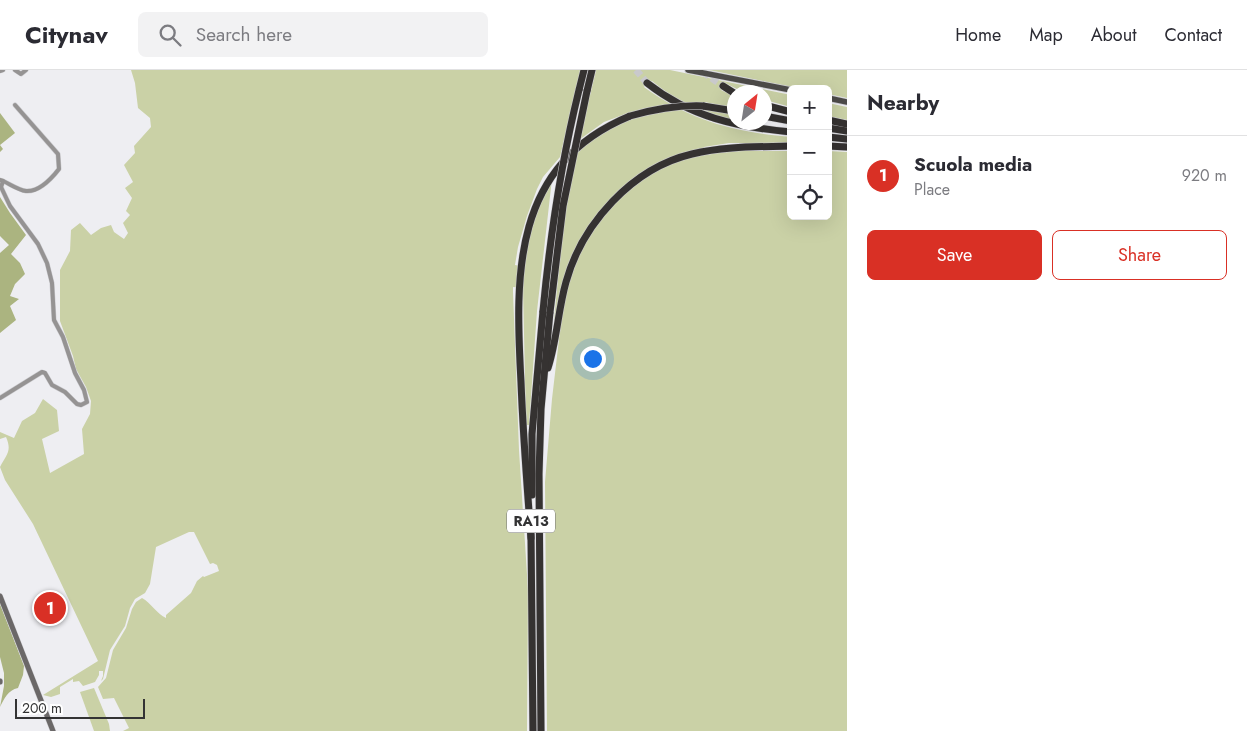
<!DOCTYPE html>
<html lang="en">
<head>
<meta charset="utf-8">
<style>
  :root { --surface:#fff; --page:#f2f2f3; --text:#2b2b33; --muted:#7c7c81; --line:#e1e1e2; --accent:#d93025 }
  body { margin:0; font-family:Jost,sans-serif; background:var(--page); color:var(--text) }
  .controls { position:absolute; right:15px; top:15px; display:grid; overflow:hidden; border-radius:8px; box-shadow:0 5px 20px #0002 }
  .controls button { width:45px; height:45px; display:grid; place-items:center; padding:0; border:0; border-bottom:1px solid var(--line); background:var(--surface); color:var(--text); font:25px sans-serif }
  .compass { position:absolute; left:727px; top:15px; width:45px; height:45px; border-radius:50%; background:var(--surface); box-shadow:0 5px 20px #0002; rotate:30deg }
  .scale { position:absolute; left:15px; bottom:12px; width:130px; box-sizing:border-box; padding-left:5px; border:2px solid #333334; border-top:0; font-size:14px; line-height:18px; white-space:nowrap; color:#333334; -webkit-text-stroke:4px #fff; paint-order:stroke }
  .you { position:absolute; left:592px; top:288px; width:18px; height:18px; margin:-12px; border:4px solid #fff; border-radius:50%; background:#1a73e8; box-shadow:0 0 0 8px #1a73e833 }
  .badge { display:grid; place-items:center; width:32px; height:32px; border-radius:50%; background:var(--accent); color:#fff; font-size:16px; font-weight:700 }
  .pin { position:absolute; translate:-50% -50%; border:2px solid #fff; box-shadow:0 1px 5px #0006 }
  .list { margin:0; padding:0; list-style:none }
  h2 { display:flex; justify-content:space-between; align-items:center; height:65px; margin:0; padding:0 20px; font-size:21px }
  h2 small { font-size:16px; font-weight:400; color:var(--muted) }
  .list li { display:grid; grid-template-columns:32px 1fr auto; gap:15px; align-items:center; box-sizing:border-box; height:80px; padding:0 20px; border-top:1px solid var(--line) }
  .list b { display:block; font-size:19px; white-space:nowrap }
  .list p { margin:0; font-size:16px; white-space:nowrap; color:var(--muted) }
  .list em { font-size:16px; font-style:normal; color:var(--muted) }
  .actions { display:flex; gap:10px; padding:15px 20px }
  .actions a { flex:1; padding:11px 0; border:1px solid var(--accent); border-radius:8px; text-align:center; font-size:18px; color:var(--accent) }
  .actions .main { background:var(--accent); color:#fff }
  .icon { flex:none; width:28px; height:28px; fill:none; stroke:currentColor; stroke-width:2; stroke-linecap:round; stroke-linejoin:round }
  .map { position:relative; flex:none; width:847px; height:661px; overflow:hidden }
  header { display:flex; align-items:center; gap:30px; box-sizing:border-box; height:70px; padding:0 25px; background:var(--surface); border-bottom:1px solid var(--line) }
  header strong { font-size:24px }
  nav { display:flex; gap:28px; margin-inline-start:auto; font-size:18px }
  .search { width:350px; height:45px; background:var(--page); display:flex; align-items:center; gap:12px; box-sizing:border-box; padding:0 18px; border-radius:8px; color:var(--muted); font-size:19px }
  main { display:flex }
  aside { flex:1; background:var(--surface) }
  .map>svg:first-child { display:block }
  .green { fill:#cad1a6 }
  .forest { fill:#abb480 }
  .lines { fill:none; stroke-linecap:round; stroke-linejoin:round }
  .highway-tunnel { stroke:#c9c9cc; stroke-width:7; stroke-dasharray:7 3.5; stroke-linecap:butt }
  .street-casing { stroke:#ccccd0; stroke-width:5 }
  .secondary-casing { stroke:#ccccd0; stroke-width:6 }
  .primary-casing { stroke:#ccccd0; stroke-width:7 }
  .highway-casing { stroke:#ccccd0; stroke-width:8 }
  .street { stroke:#959393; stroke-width:4 }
  .secondary { stroke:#6b6868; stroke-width:5 }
  .primary { stroke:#4d4b49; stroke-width:5.5 }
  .highway { stroke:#353231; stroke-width:7 }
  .highway-bridge-casing { stroke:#ccccd0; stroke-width:8; stroke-linecap:butt }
  .highway-bridge { stroke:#353231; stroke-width:7 }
  .labels { text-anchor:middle; stroke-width:4; stroke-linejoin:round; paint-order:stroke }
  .shield { fill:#fff; stroke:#707071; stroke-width:1 }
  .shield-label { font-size:14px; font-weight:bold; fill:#333334 }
</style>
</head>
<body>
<header>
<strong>Citynav</strong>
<div class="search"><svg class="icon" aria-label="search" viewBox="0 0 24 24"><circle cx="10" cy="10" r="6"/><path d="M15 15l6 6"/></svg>Search here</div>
<nav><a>Home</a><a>Map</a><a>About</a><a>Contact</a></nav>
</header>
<main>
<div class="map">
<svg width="847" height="661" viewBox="0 0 847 661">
  <rect width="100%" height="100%" fill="#eeeef2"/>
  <!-- green -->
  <g class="green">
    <path d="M131,0H581L560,87L543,107L537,119L527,146L518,177L515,195L521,196L534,149L552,109L537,241L529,355H526L523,218L513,217V222L519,380L528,520L527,661H123L129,658L114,628L103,629L98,617L106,608L113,580L126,558L132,539L136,532L142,528C151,533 156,543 166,548V545L191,523L197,511L203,506L204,507L219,501L217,495L213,493L210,494L194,462H189L156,477L150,514L145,523L135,529L130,538L125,556L110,580L103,609L101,611L103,606V601H99V605L95,612L83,616L79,611L73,612V609L60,617V624L51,627L43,625L98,591L33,454L5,410L0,397C7,384 12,381 6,367L0,369V362L14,368L22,351L35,343L43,329L57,340L59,361L42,369L50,403L84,384L82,359L90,344L91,331L86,317L76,299L73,286L60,251V200L70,181L71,160L80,153L91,165L101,158L111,155L114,162L124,169L128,163L123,153L130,145L126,141L132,128L125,118L133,112L124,95L135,83L134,76L151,57L150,48L138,38L135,13Z"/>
    <path d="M596,0H670L791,25V37L765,30L764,22H743L725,13L721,20L734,26V38L704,32L703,39L734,44V51C704,44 676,31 652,11L647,13L644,17C691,51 734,62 791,67V73H729L704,77L706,85L729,81H791V146H828V81L847,82V661H547L545,412L552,329L561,252L554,250L563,156L577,79L628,43L604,52L579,70Z"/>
    <polygon points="709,0 847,0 847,28 828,24 828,19 801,19"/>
    <polygon points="828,33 847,37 847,50 828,46"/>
    <polygon points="94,618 109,654 110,661 94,661 80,622"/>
  </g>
  <!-- forest -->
  <g class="forest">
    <polygon points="0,43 15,63 0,75 3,79 0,82"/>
    <polygon points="0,127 10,143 26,165 11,184 20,193 25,204 15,214 10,226 19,229 10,236 16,250 0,263 0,183 9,175 0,166"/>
    <path d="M0,534L24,596L23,605L18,618C8,620 4,629 0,637L4,616V603L0,587Z"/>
  </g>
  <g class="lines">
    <!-- highway-tunnel -->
    <g class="highway-tunnel">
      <polyline points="636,0 647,13"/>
      <polyline points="703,2 723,16"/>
    </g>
    <defs>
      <g id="street">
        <polyline points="15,0 21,4 26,0"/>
        <polyline points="0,1 3,0"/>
        <polyline points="0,110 3,111 1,117 10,136 38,174 47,193 52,213 54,250 63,267 75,303 84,320 87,332 81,335 77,334 65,322 52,315 45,303 42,302 0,328"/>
        <path d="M3,111C10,114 18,120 26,121C39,122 52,108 59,99L58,84L15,35"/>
      </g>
      <g id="secondary">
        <polyline points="0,526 53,661"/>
        <polyline points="0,611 0,612"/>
      </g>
      <g id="primary">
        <polyline points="688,0 791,20"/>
        <polyline points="828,28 847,32"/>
      </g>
      <g id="highway">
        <path d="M647,13C690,47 737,57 791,62"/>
        <polyline points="723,16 734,23"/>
        <polyline points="579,20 584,0"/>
        <polyline points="587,21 592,0"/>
        <polyline points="764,35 791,42"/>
        <polyline points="703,36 734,41"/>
        <polyline points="764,46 791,51"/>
        <polyline points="828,50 847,54"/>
        <polyline points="828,58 847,61"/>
        <polyline points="828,67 847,69"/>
        <polyline points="828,76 847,77"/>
        <path d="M548,298C557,270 558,240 566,212C582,154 632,98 692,84C724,76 758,77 791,76"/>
        <polyline points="532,425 532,364 543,241"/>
        <polyline points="531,464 533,661"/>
        <path d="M531,468C527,416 523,364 521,312C515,203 512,95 630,46"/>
        <polyline points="541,661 539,404 541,339 550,242"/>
      </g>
    </defs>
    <!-- street casing -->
    <use href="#street" class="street-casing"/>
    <!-- secondary casing -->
    <use href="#secondary" class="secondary-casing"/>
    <!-- primary casing -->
    <use href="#primary" class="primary-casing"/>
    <!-- highway casing -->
    <use href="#highway" class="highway-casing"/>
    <!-- street -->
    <use href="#street" class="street"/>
    <!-- secondary -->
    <use href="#secondary" class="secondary"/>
    <!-- primary -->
    <use href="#primary" class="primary"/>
    <!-- highway -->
    <use href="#highway" class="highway"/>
    <defs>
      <g id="highway-bridge">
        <path d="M630,46C655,39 677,35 703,36"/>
        <path d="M543,241C550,167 561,93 579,20"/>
        <polyline points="550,242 563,136 587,21"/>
      </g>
    </defs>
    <!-- highway-bridge casing -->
    <use href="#highway-bridge" class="highway-bridge-casing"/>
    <!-- highway-bridge -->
    <use href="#highway-bridge" class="highway-bridge"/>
  </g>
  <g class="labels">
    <!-- shield labels -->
    <rect class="shield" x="507" y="439.5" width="48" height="23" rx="4"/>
    <g class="shield-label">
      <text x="531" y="456">RA13</text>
    </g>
  </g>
</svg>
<div class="controls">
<button>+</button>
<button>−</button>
<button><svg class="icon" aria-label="locate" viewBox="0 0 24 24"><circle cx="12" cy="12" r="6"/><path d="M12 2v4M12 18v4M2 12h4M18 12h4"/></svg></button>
</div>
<svg class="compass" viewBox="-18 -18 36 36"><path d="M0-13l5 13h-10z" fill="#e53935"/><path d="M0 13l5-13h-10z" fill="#7c7c81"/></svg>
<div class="scale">200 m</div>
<div class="you"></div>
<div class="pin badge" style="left:50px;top:538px">1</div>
</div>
<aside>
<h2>Nearby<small></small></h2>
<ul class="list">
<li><span class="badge">1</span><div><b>Scuola media</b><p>Place</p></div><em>920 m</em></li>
</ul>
<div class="actions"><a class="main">Save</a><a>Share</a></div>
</aside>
</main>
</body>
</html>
